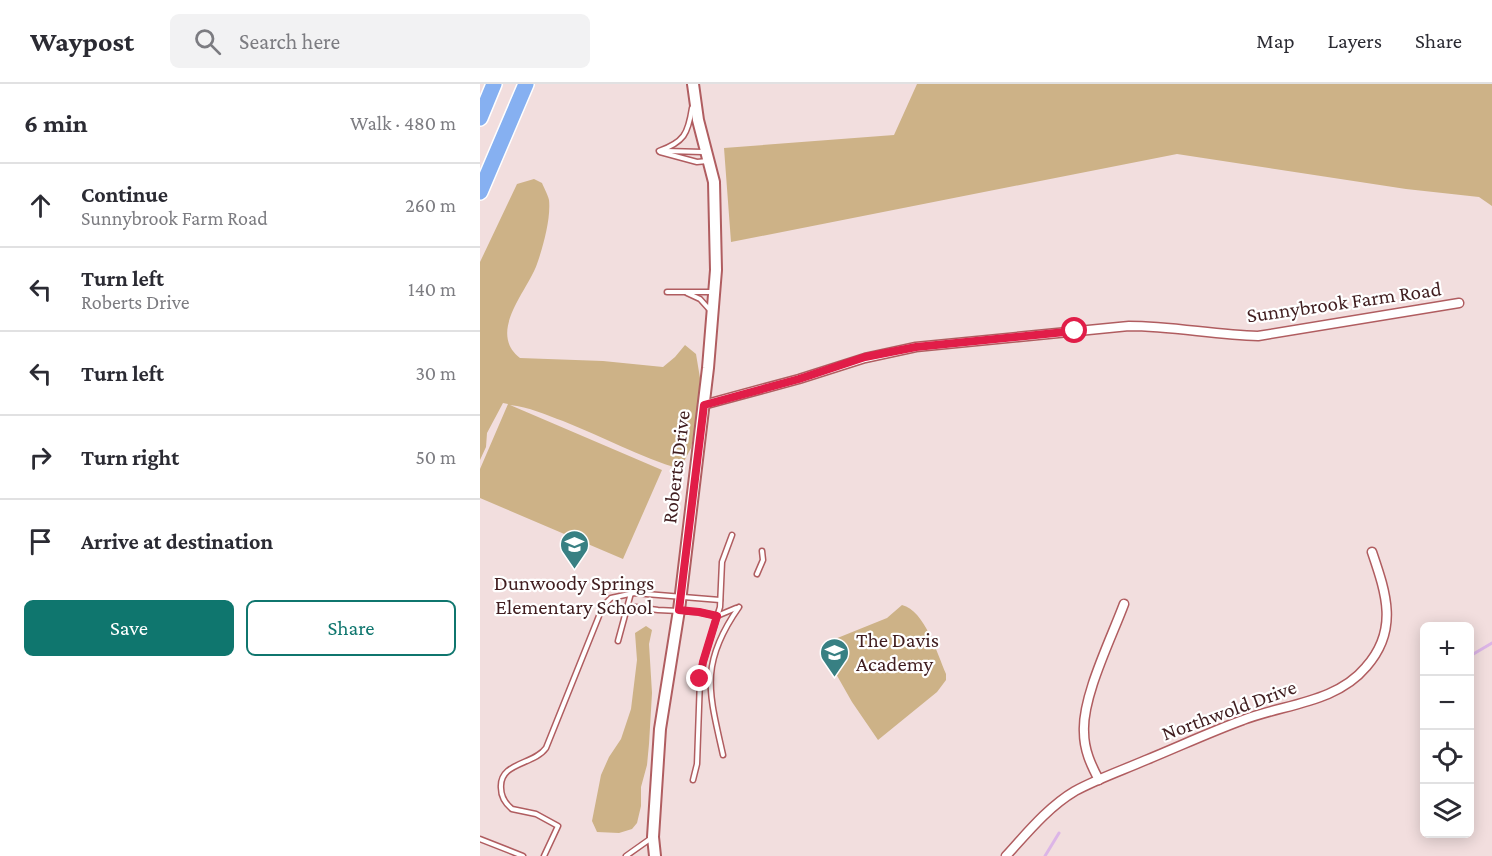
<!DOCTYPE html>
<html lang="en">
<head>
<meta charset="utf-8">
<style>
  :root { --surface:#fff; --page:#f2f2f3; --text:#2b2b33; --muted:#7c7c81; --line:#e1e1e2; --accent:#0f766e }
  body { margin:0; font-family:"Crimson Pro",serif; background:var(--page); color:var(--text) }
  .controls { position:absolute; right:18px; bottom:18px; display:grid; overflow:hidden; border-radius:9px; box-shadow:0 3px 15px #0003 }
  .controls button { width:54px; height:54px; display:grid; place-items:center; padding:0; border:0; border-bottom:2px solid var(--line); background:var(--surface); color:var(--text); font:30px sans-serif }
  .stop { position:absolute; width:18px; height:18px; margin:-14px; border:4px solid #e11d48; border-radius:50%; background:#fff }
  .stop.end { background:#e11d48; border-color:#fff; box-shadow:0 2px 6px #0008 }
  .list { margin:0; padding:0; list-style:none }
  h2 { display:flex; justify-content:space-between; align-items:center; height:78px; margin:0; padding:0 24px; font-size:26px }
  h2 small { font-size:20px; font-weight:400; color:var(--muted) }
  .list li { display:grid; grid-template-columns:39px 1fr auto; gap:18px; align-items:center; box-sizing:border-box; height:84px; padding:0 24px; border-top:2px solid var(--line) }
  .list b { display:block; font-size:22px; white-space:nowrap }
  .list p { margin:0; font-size:20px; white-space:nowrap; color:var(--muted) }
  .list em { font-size:20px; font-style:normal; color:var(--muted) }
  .actions { display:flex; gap:12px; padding:18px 24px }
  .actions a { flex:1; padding:14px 0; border:2px solid var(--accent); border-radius:9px; text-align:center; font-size:21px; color:var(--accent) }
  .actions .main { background:var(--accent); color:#fff }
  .icon { flex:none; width:33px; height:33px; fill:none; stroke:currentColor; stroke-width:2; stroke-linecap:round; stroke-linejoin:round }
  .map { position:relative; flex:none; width:1012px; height:772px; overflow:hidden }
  header { display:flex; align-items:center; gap:36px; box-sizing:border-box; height:84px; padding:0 30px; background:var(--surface); border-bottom:2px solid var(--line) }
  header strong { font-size:28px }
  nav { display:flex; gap:33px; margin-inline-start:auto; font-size:21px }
  .search { width:420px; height:54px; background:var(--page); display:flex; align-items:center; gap:15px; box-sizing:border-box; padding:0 21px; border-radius:9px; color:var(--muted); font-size:22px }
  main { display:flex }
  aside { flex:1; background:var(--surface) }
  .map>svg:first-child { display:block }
  .green { fill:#cdb287 }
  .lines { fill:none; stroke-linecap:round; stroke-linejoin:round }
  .stream { stroke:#dcb5e7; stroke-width:3 }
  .service-casing { stroke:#b05d60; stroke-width:7 }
  .minor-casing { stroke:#b05d60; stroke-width:11 }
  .tertiary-casing { stroke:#b05d60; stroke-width:14 }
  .motorway-casing { stroke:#fff; stroke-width:18 }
  .service { stroke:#fff; stroke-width:4 }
  .minor { stroke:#fff; stroke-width:8 }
  .tertiary { stroke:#fff; stroke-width:10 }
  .motorway { stroke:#86b0f1; stroke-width:15 }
  .route { stroke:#e11d48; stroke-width:8 }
  .labels { text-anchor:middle; stroke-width:4.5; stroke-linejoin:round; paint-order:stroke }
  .street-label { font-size:21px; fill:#401d1f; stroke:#fff }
  .poi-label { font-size:21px; fill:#401d1f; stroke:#fff }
</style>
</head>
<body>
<header>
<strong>Waypost</strong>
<div class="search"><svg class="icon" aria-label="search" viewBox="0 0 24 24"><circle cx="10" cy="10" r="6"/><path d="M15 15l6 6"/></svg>Search here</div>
<nav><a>Map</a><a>Layers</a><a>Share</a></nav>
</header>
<main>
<aside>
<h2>6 min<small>Walk · 480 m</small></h2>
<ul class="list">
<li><svg class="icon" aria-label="ahead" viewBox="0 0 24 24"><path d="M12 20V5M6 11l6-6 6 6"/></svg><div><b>Continue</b><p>Sunnybrook Farm Road</p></div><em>260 m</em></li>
<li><svg class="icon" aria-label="left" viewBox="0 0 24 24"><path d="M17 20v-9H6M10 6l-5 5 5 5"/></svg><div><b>Turn left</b><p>Roberts Drive</p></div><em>140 m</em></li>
<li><svg class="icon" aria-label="left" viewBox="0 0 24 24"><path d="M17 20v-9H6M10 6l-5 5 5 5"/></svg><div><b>Turn left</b></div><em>30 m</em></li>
<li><svg class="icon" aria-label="right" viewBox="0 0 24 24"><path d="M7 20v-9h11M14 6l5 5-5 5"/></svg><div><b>Turn right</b></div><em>50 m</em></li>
<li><svg class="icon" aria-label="arrive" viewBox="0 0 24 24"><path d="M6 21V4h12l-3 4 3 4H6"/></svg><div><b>Arrive at destination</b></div></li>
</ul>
<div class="actions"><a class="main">Save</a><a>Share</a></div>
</aside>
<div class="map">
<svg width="1012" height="772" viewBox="0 0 1012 772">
  <rect width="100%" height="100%" fill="#f2dede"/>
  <!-- green -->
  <g class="green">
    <polygon points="437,0 1012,0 1012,122 999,113 926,105 697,70 251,158 244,64 414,51"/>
    <path d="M54,95L62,99C64,104 68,111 69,116C71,135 63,163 57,180C47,208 7,248 40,274L123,277L183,283L195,273L205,261L216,270L220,294L218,331L211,364L200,385C160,373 123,353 83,337C66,331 49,323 30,321L182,386L143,475L0,414V385L28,320L23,319L7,349L6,363L0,376V178L37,100Z"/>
    <path d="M422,521C445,527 457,569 466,590V596L457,608L398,656L372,618L343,567L345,559L407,534Z"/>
    <polygon points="166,542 172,546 169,560 172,609 169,660 167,681 161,703 161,722 157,739 152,745 139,749 117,748 112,737 121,691 129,673 141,655 151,625 157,576 155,549"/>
  </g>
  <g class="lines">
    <!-- stream -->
    <g class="stream">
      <polyline points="990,572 1012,559"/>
      <polyline points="565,772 579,749"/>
    </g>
    <defs>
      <g id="service">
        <path d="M179,67C204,58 208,50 212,24"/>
        <polyline points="186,67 223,68"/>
        <polyline points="180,68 217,78 227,77"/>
        <polyline points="187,208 232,208"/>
        <polyline points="207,209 220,215 229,225"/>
        <polyline points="277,490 283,476 282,467"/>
        <polyline points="148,522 178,526 219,528 237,532 256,524"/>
        <polyline points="138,557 151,509"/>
        <path d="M243,671C229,608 219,580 259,523"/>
        <polyline points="213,696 217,680 220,595 223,578 240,523 242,478 252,451"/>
        <polyline points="0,755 43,772"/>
        <path d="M64,772L78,742L56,730L32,725C26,720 21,713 21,704C19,678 54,681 66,664L123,522L131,514L154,509L240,516"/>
        <polyline points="146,772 170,755"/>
      </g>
      <g id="minor">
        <path d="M223,321L319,295L385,274L436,263L649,242C692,242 735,251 778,252L979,219"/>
        <path d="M619,696C611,681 604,666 604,648C602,613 631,555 644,520"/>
        <path d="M526,772C547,749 568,723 595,707C617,695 643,686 666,676C698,663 730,648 763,636C804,620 856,619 886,583C919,546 906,509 892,468"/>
      </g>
      <polyline id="tertiary" points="175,772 173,753 180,645 199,526 228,284 236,186 234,98 218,36 213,0"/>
      <g id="motorway">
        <polyline points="0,34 14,0"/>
        <polyline points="0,108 46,0"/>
      </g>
    </defs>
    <!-- service casing -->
    <use href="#service" class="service-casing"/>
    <!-- minor casing -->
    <use href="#minor" class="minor-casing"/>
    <!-- tertiary casing -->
    <use href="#tertiary" class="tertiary-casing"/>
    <!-- motorway casing -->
    <use href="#motorway" class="motorway-casing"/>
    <!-- service -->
    <use href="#service" class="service"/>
    <!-- minor -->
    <use href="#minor" class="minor"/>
    <!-- tertiary -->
    <use href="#tertiary" class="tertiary"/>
    <!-- motorway -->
    <use href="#motorway" class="motorway"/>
  </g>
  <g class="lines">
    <!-- route -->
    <polyline class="route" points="220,595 223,578 237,532 219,528 199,526 224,321 319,295 385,273 436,263 595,247"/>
  </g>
  <!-- icons -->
  <defs>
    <symbol id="school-pin" viewBox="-11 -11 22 30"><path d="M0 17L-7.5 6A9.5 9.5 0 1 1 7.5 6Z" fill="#388083" stroke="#fff"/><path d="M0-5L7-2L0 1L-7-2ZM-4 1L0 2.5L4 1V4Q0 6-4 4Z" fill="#fff"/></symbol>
  </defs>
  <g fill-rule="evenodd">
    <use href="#school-pin" x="78" y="444" width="33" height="45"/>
    <use href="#school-pin" x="338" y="552" width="33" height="45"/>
  </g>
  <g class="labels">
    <!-- street labels -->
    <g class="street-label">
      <text transform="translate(864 218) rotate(-8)" y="7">Sunnybrook Farm Road</text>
      <text transform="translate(196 383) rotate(-83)" y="7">Roberts Drive</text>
      <text transform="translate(749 626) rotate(-20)" y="7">Northwold Drive</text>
    </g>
    <!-- poi labels -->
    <g class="poi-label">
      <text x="94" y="506">Dunwoody Springs<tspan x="94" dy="24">Elementary School</tspan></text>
      <text x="376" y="563" text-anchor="start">The Davis<tspan x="376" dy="24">Academy</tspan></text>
    </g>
  </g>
</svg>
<div class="controls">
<button>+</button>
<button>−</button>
<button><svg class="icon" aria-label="locate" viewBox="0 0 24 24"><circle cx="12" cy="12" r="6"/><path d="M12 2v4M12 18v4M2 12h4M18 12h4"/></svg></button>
<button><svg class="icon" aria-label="layers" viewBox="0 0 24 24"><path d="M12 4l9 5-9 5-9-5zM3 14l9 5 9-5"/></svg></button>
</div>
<div class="stop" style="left:595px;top:247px"></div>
<div class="stop end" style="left:220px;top:595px"></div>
</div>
</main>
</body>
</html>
